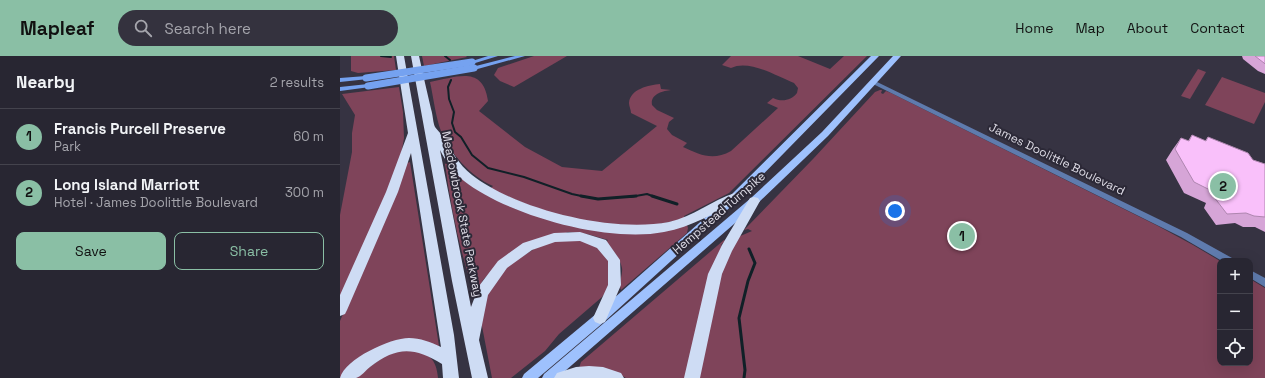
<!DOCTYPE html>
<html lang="en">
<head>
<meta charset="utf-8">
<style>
  :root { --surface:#282632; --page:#34323e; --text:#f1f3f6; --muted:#a5a5ac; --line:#44434d; --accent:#8abfa5 }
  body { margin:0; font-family:"Space Grotesk",sans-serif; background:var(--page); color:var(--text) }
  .controls { position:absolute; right:12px; bottom:12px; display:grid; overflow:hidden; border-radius:8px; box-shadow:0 4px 16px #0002 }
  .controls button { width:36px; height:36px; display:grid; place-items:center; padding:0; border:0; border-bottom:1px solid var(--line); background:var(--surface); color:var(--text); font:20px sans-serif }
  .you { position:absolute; left:555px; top:155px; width:14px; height:14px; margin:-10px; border:3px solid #fff; border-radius:50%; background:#1a73e8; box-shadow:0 0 0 6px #1a73e833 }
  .badge { display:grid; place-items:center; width:26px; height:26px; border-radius:50%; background:var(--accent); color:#111; font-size:13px; font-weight:700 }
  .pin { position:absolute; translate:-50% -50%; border:2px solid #fff; box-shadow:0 1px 4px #0006 }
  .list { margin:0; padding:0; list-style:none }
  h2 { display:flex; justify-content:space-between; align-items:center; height:52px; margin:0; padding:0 16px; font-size:17px }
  h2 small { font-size:13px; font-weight:400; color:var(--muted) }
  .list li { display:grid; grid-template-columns:26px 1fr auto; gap:12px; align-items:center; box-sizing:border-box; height:56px; padding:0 16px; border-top:1px solid var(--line) }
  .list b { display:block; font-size:15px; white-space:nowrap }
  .list p { margin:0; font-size:13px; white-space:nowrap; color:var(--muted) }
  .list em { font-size:13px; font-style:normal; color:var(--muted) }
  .actions { display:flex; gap:8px; padding:12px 16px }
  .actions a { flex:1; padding:9px 0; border:1px solid var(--accent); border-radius:8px; text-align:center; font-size:14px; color:var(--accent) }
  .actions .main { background:var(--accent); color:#111 }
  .icon { flex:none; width:22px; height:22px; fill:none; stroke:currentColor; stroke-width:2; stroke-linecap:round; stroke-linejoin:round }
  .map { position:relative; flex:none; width:925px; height:322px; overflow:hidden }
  header { display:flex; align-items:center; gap:24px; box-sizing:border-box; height:56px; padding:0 20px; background:var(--accent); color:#111 }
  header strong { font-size:19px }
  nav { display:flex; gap:22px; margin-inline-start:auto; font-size:14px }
  .search { width:280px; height:36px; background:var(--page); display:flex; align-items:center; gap:10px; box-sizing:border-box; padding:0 14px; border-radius:22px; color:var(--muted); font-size:15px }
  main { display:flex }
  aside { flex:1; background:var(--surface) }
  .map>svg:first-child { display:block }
  .green { fill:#7f445a }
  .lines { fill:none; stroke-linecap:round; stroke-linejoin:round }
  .stream-far1 { stroke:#102027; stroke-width:2 }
  .stream { stroke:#102027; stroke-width:3 }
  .tertiary { fill:#5f7bad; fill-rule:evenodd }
  .secondary { fill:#75a2f0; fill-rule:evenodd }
  .primary { fill:#9ec1fd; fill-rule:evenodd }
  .motorway { fill:#cedcf4; fill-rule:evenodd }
  .secondary-bridge { stroke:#75a2f0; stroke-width:7 }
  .wall { fill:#d6a5d7 }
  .building { fill:#f9c0fa; stroke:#ae86af }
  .labels { text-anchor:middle; stroke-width:4; stroke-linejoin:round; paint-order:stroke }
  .street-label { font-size:12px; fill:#dddbe5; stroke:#2c2937 }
</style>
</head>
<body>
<header>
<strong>Mapleaf</strong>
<div class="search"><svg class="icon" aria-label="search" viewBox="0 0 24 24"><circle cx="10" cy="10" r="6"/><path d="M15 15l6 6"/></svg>Search here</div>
<nav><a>Home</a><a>Map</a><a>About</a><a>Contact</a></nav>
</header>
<main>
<aside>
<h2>Nearby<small>2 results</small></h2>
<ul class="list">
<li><span class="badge">1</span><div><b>Francis Purcell Preserve</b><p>Park</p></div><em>60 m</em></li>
<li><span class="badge">2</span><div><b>Long Island Marriott</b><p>Hotel · James Doolittle Boulevard</p></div><em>300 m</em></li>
</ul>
<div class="actions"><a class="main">Save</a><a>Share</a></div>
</aside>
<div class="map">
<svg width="925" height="322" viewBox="0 0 925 322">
  <rect width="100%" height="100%" fill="#363342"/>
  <!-- green -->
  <g class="green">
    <polygon points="11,0 54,0 56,14 18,17 11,15"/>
    <polygon points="82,0 126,0 127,1 84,10"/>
    <polygon points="194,0 227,0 174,31 160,25 154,19 158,12"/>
    <path d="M391,0H458L490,13L504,0H527L389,137L344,160L345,163L304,171L243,165L198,153L150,133L153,130C130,120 110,97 101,75C96,63 93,39 90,26C117,21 143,9 148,45L139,55L185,91L222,111L262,115L317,70L291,57C291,54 289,50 289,47C290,33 309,29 320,28L321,33L331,34C323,35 310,38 312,49L317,54L334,62L329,66L327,73L332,79L347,87L343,91C360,99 373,105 391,95L438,52L427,47L433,42C441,46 451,45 457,37L458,32L454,27C436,20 409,3 391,12L382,9Z"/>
    <polygon points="858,13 866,16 850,43 841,40"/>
    <polygon points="882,21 925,37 925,46 914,68 865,49"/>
    <polygon points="59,31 63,56 64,82 61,99 52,126 0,245 0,159 12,96 12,77 15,59 2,38"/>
    <polygon points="540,34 542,34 541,37 543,38 546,35 551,37 818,170 853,189 880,205 880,307 910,307 910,223 925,232 925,322 357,322 378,221 398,181 412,175 408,173 404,174 473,103 535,36"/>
    <polygon points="70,106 99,290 95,292 74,284 0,322 0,265 45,160 67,107"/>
    <path d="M107,107L142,136L250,173L347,169L348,172L347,177L281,234C278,227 283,219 282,212C280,202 272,193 266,186L268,184L247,178L228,176L161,205L143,224L135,239C120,197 111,152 105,108Z"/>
    <polygon points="223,183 246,184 263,193 272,212 268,233 262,241 219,278 205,295 171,322 152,322 141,265 148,233 161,214 202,188"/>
    <polygon points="384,184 385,185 381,189 385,193 348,322 286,322 275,316 238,315 241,306"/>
    <path d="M71,293C89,298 96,302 98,322H14L48,298Z"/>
  </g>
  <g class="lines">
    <!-- stream-far1 -->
    <g class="stream-far1">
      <polyline points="41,0 51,1"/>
      <polyline points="105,0 110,4"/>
      <polyline points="111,24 108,31 109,43 114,56 112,67 115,76 121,81 132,99 148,112 184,121 232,138 246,141"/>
      <polyline points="290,141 307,138 315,141"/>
    </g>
    <!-- stream -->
    <g class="stream">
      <polyline points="241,140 258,143 296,140"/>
      <polyline points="312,140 337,148"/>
      <polyline points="404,322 405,314 399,262 408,225 415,207 409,193"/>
    </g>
    <!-- tertiary -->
    <g class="tertiary">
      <polygon points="533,24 847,177 892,202 893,205 882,205 841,181 531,27 530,26"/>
      <polygon points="910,214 925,222 925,231 910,222"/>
    </g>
    <!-- secondary -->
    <g class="secondary">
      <polygon points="148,0 158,0 132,8 129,6"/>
      <polygon points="175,0 185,0 134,14 131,12 132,11"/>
      <polygon points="26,20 28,21 28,23 0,26 0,22"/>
      <polygon points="28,28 31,30 30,31 0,35 0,31"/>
    </g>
    <!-- primary -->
    <g class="primary">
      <polygon points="531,0 539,0 398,144 264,266 198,322 182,322 184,318 256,258 392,138"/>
      <polygon points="553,0 561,0 488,80 417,148 217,322 202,322 204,318 411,142 482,76"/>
    </g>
    <!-- motorway -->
    <g class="motorway">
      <path d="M56,0H64L114,279L119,322H103L102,308C74,291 57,290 30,311C26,314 21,321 16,322C11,322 5,322 0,322C5,303 50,282 69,282C80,282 91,286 101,291L71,97L58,136L7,254L5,258L0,260V239L46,136L68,77Z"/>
      <path d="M71,0H79C83,18 87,36 91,53C93,59 93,67 95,71C97,74 101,77 103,81C112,95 118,108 132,119C177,154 272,177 329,166C353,161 372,144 395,137L399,138L401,141L399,144C374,157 352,171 324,176C268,187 169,160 124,125C114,117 106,106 100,94L131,251L139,230L158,205L183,187L214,177L240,176L266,184L280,204L281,229L265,266L260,268L255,266L253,262L268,229V205L257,192L240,185L215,186L192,194L167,212L148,239L139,284L148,322H132L112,225Z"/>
      <polygon points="414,141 418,142 420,145 392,195 382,218 360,322 344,322 368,218 382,189 410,142"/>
      <polygon points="249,310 263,311 281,317 284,322 214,322 217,317 236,311"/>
    </g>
    <!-- secondary-bridge -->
    <g class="secondary-bridge">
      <polyline points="26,22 132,6"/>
      <polyline points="28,30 134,12"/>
    </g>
  </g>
  <!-- wall -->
  <g class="wall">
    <polygon points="902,0 925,0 925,18 918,15 903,3"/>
    <polygon points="852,79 865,85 868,81 913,104 925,108 925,176 915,171 903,171 895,167 876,169 864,152 866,147 844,137 826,104 833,93 841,82 848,85"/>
  </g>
  <!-- building -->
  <g class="building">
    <polygon points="915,0 925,0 925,8 924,7"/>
    <polygon points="852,79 866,85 868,81 908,97 913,104 925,108 925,161 914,160 906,157 887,158 874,141 876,137 854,126 835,93 841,82 849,85"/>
  </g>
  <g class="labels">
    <!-- street labels -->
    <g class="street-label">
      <text transform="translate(717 103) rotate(26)" y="4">James Doolittle Boulevard</text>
      <text transform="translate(379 157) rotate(-41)" y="4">Hempstead Turnpike</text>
      <text transform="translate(122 158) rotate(79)" y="4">Meadowbrook State Parkway</text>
    </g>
  </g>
</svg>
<div class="controls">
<button>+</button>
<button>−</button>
<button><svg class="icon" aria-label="locate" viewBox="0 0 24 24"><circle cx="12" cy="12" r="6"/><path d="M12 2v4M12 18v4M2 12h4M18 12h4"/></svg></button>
</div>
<div class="you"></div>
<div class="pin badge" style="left:622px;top:180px">1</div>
<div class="pin badge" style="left:883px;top:130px">2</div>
</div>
</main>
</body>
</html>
